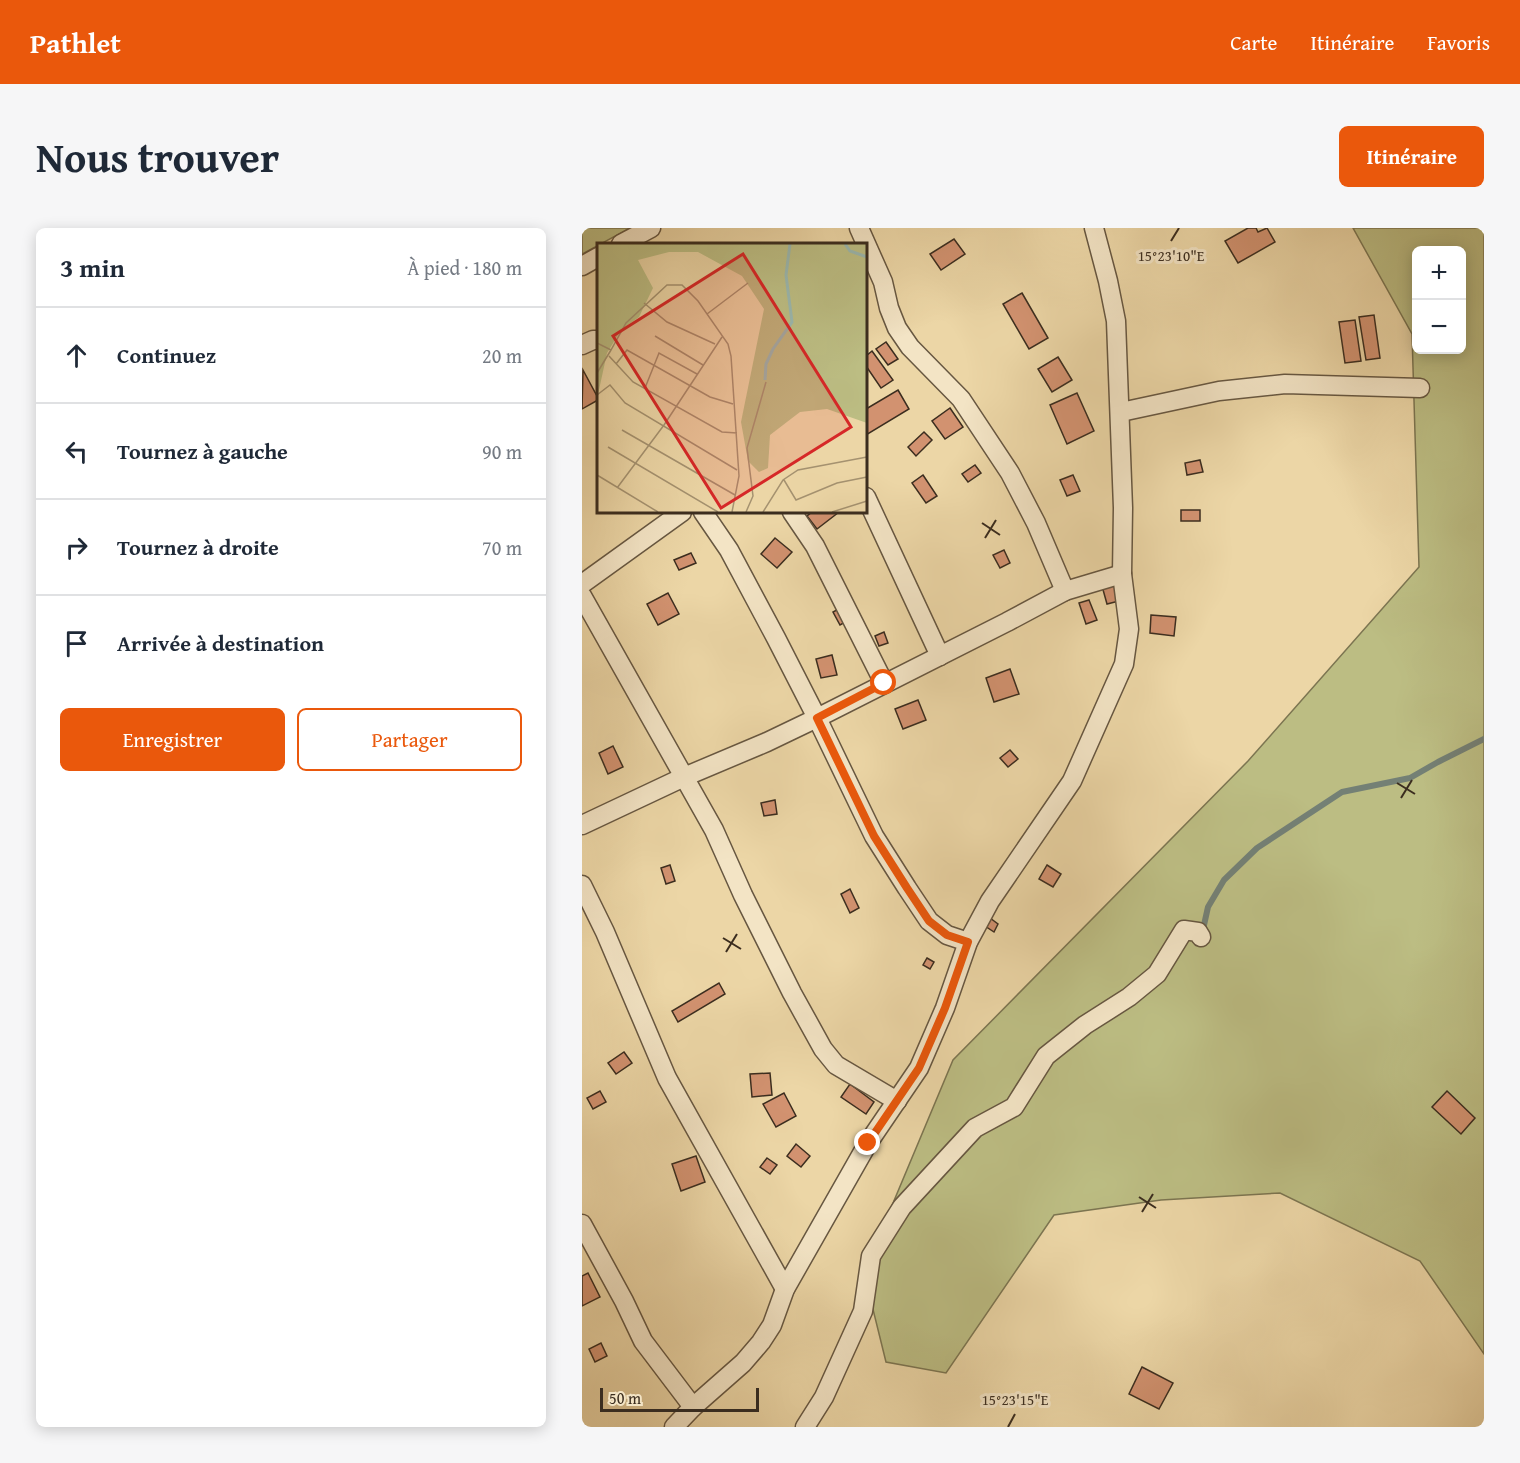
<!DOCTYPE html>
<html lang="fr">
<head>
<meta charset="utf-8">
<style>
  :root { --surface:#fff; --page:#f6f6f7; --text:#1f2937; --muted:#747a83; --line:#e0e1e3; --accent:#ea580c }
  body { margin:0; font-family:"Gentium Book Plus",serif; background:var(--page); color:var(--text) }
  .controls { position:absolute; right:18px; top:18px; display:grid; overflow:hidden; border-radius:9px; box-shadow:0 3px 15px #0003 }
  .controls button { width:54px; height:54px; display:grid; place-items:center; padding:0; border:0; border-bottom:2px solid var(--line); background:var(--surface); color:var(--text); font:30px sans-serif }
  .scale { position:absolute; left:18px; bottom:15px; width:159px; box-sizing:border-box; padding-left:6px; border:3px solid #3b2d1f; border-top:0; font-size:16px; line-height:21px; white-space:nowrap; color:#3b2d1f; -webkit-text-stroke:4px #f3e4c5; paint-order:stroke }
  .stop { position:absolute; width:18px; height:18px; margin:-14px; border:4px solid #ea580c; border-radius:50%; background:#fff }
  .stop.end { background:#ea580c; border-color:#fff; box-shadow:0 2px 6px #0008 }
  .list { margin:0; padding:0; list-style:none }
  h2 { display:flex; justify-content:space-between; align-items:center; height:78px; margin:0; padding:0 24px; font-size:26px }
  h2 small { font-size:20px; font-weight:400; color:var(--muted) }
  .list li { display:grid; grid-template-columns:39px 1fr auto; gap:18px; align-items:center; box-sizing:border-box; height:96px; padding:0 24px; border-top:2px solid var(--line) }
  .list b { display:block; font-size:22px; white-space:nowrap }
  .list em { font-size:20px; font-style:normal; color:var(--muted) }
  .actions { display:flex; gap:12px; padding:18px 24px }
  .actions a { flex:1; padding:14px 0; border:2px solid var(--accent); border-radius:9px; text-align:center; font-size:21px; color:var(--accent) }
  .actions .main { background:var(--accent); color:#fff }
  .icon { flex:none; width:33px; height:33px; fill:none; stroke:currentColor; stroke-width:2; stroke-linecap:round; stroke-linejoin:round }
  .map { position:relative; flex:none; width:902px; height:1199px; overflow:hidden; border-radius:9px }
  header { display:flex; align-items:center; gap:36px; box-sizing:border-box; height:84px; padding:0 30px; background:var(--accent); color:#fff }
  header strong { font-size:28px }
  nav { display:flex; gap:33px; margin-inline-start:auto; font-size:21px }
  .intro { display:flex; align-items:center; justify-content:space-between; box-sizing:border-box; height:144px; padding:0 36px }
  h1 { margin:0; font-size:42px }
  .button { padding:15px 27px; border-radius:9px; background:var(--accent); color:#fff; font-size:21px; font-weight:700 }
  main { display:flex; gap:36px; padding:0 36px }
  aside { flex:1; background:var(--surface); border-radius:9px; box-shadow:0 3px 15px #0003 }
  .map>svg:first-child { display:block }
  .green { fill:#bcbd83; stroke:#7c7551; stroke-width:1.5; fill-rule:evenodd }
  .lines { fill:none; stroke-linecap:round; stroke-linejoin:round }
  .stream { stroke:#748075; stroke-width:6 }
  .building { fill:#d29270; stroke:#3b2d1f; stroke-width:1.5 }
  .street-casing { stroke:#675741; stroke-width:21 }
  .street { stroke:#f3e4c5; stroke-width:18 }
  .route { stroke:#ea580c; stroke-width:8 }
  .ticks { fill:none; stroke:#3b2d1f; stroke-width:2 }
  .inset-river { fill:none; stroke:#9ab7ae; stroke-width:3 }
  .inset-road { fill:none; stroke:#a59270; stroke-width:1.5 }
  .view { fill:#d62828; fill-opacity:0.15; stroke:#d62828; stroke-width:3 }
  .inset-edge { fill:none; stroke:#3b2d1f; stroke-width:3 }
  .ticks-label { font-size:15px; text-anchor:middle; fill:#3b2d1f; stroke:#f3e4c5; stroke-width:6; stroke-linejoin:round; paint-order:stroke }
</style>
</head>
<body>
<header>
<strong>Pathlet</strong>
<nav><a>Carte</a><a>Itinéraire</a><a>Favoris</a></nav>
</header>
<div class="intro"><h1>Nous trouver</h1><a class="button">Itinéraire</a></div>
<main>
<aside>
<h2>3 min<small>À pied · 180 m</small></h2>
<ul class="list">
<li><svg class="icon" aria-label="ahead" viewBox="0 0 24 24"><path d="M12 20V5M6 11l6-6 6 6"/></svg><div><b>Continuez</b></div><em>20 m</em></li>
<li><svg class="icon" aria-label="left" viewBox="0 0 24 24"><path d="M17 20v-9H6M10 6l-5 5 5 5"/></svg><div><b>Tournez à gauche</b></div><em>90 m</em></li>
<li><svg class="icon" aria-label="right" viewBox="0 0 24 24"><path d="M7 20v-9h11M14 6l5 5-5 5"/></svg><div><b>Tournez à droite</b></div><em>70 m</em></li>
<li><svg class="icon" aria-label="arrive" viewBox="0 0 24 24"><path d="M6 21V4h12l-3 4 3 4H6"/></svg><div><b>Arrivée à destination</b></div></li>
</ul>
<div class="actions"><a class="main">Enregistrer</a><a>Partager</a></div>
</aside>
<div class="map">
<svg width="902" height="1199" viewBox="0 0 902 1199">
  <rect width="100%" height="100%" fill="#ecd6a6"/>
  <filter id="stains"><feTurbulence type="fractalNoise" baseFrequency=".00333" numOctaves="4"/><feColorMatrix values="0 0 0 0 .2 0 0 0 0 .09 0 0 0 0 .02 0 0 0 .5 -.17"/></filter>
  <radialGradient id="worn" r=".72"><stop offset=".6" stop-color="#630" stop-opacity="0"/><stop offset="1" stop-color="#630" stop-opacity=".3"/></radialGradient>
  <!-- green -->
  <g class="green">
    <polygon points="0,0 48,0 0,26"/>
    <path d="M771,0H902V1126L838,1033L698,965L579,972L472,987L364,1145L304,1134L283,1049V1042L371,832L666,533L837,339L830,106ZM834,22H880V122H834Z"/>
  </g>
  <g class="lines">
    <!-- stream -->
    <polyline class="stream" points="620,706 626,679 642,652 675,620 760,564 828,550 856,534 902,511"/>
  </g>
  <!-- building -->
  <g class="building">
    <polygon points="666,0 674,0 676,4 685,0 693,14 656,35 643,13"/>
    <polygon points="372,11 383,26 359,42 348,26"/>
    <polygon points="440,65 466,110 447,121 421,76"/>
    <polygon points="792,87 798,130 784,132 777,89"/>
    <polygon points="773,92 779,133 763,135 757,94"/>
    <polygon points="304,114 316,131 306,137 294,121"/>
    <polygon points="290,123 311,152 299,160 284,138 284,128"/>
    <polygon points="476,129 490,152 470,164 456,141"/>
    <polygon points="1,142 16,170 16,172 0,181"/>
    <polygon points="316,162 327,181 284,207 284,181"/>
    <polygon points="495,165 512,203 485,216 468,177"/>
    <polygon points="368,180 381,199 363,211 350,193"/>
    <polygon points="342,204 350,212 334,228 326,219"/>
    <polygon points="618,232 621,244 605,247 603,235"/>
    <polygon points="393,237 399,245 386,254 380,246"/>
    <polygon points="341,247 355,268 344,275 330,255"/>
    <polygon points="491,247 498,263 485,268 478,252"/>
    <rect x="599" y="282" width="19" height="11"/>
    <polygon points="230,284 257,284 235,301 225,288"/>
    <polygon points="193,310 210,324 195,340 179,326"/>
    <polygon points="422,322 428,335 418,340 411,327"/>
    <polygon points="109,325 114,335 97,342 92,332"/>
    <polygon points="533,355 537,373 525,376 520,358"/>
    <polygon points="86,365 97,386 76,397 65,376"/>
    <polygon points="507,372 515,392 504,396 497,375"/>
    <polygon points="260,379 267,392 258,397 251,384"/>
    <polygon points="569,387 594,389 592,408 568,405"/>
    <polygon points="302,404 306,415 297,418 293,408"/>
    <polygon points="250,427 255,447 239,450 234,431"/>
    <polygon points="428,441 437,466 412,474 404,450"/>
    <polygon points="336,472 344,492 321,501 313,481"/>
    <polygon points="31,518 41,539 26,546 17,525"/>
    <polygon points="428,522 436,531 426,539 418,530"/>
    <polygon points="193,572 195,586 182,588 179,575"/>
    <polygon points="88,637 93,653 84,656 79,640"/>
    <polygon points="465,637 479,646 471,659 457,651"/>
    <polygon points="268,661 277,680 268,685 259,666"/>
    <polygon points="408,690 416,696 412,704 403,698"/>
    <polygon points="345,730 352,734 348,741 341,737"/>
    <polygon points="137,755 143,766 96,794 90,783"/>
    <polygon points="42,824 50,835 34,846 26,835"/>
    <polygon points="188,845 190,867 170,869 168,846"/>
    <polygon points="268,856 292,874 284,886 259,869"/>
    <polygon points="18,863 24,874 11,881 5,870"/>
    <polygon points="865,863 893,890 879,906 850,879"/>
    <polygon points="202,865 214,888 194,899 181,876"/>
    <polygon points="214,916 228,928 219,939 205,928"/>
    <polygon points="114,928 123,954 99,963 90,936"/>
    <polygon points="185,930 195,937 188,946 178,939"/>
    <polygon points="6,1045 18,1069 0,1078 0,1048"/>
    <polygon points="19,1115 25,1128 13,1134 7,1121"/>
    <polygon points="560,1139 591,1155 577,1181 547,1166"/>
  </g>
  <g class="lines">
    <defs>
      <g id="street">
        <polyline points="277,0 301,54 307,80 315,100 328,119 379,171 428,245 454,295 483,363"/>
        <polyline points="39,16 69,0"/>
        <polyline points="0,38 16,29"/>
        <polyline points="0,117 11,112 16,112"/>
        <polyline points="539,184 637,163 703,156 838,160"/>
        <polyline points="284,269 358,428"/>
        <polyline points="121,284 147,322 194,410 235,490 292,608 325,660 347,693 365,707 386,714"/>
        <polyline points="210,284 233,318 302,455"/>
        <polyline points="0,356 100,284"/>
        <polyline points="0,368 132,602 161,667 210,765 241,821 254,837 315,873"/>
        <polyline points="0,597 102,549 185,514 235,490 425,394 483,363 540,346"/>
        <polyline points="0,657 23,704 85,850 203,1061"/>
        <polyline points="0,996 42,1073 61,1113 111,1179"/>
        <polyline points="92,1199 111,1179 161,1135 179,1114 190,1097 203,1061 286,915 337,840 363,780 386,714 408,673 490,553 542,436 547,401 540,346 541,280 534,93 526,53 512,0"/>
        <polyline points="223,1199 242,1169 281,1083 289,1028 320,979 393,900 432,879 464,828 503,797 547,769 575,746 602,702 616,704 619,709"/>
      </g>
    </defs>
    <!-- street casing -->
    <use href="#street" class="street-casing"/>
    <!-- street -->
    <use href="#street" class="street"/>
  </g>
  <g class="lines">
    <!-- route -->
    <polyline class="route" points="286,915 337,840 363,780 386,714 365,707 347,693 325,660 292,608 235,490 302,455"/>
  </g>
  <!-- ticks -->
  <path class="ticks" d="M589,13L597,0M400,295L418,307M403,310L414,292M815,555L833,566M819,570L830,552M141,710L159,721M144,724L155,706M557,969L574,980M560,984L571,966M426,1199L433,1186"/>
  <!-- overview -->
  <g transform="translate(15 15)">
    <rect width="270" height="270" fill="#ecd6a6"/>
    <path d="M0,1H270V180L230,166L203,169L173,192L171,225L162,229L151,218L144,179L167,66L145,33L101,9H72L41,17L56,45L42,74L24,87L10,110L0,156Z" fill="#bcbd83"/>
    <path class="inset-river" d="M248,1L253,8L270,14M168,137L169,121L176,106L195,79L189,32L193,1"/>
    <path class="inset-road" d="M47,60L70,79L118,101M110,71L151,40M58,93L106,122M0,100L14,107L29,80L70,42H85L101,58L131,101L134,113L142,233L135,269M12,113L36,139L125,189L140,190M19,121L30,107L113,154L136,161M0,130L14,107M48,145L62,110L100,131M0,152L13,142L28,160L140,227M25,187L138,252M11,204L121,269M0,232L61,269M187,237L199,257L240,240L270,234M20,245L67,182L125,94M149,269L156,253L150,205L169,139M166,269L186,237L201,227L270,214M235,269L270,258"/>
    <path class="view" d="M146,11L254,184L124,265L16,93Z"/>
    <rect width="270" height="270" class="inset-edge"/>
  </g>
  <g class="ticks-label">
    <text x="589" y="33">15°23'10"E</text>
    <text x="433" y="1177">15°23'15"E</text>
  </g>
  <rect width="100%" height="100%" filter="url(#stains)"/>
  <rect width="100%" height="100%" fill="url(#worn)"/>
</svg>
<div class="controls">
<button>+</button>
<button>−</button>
</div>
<div class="scale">50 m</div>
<div class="stop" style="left:302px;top:455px"></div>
<div class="stop end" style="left:286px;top:915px"></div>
</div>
</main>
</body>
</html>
